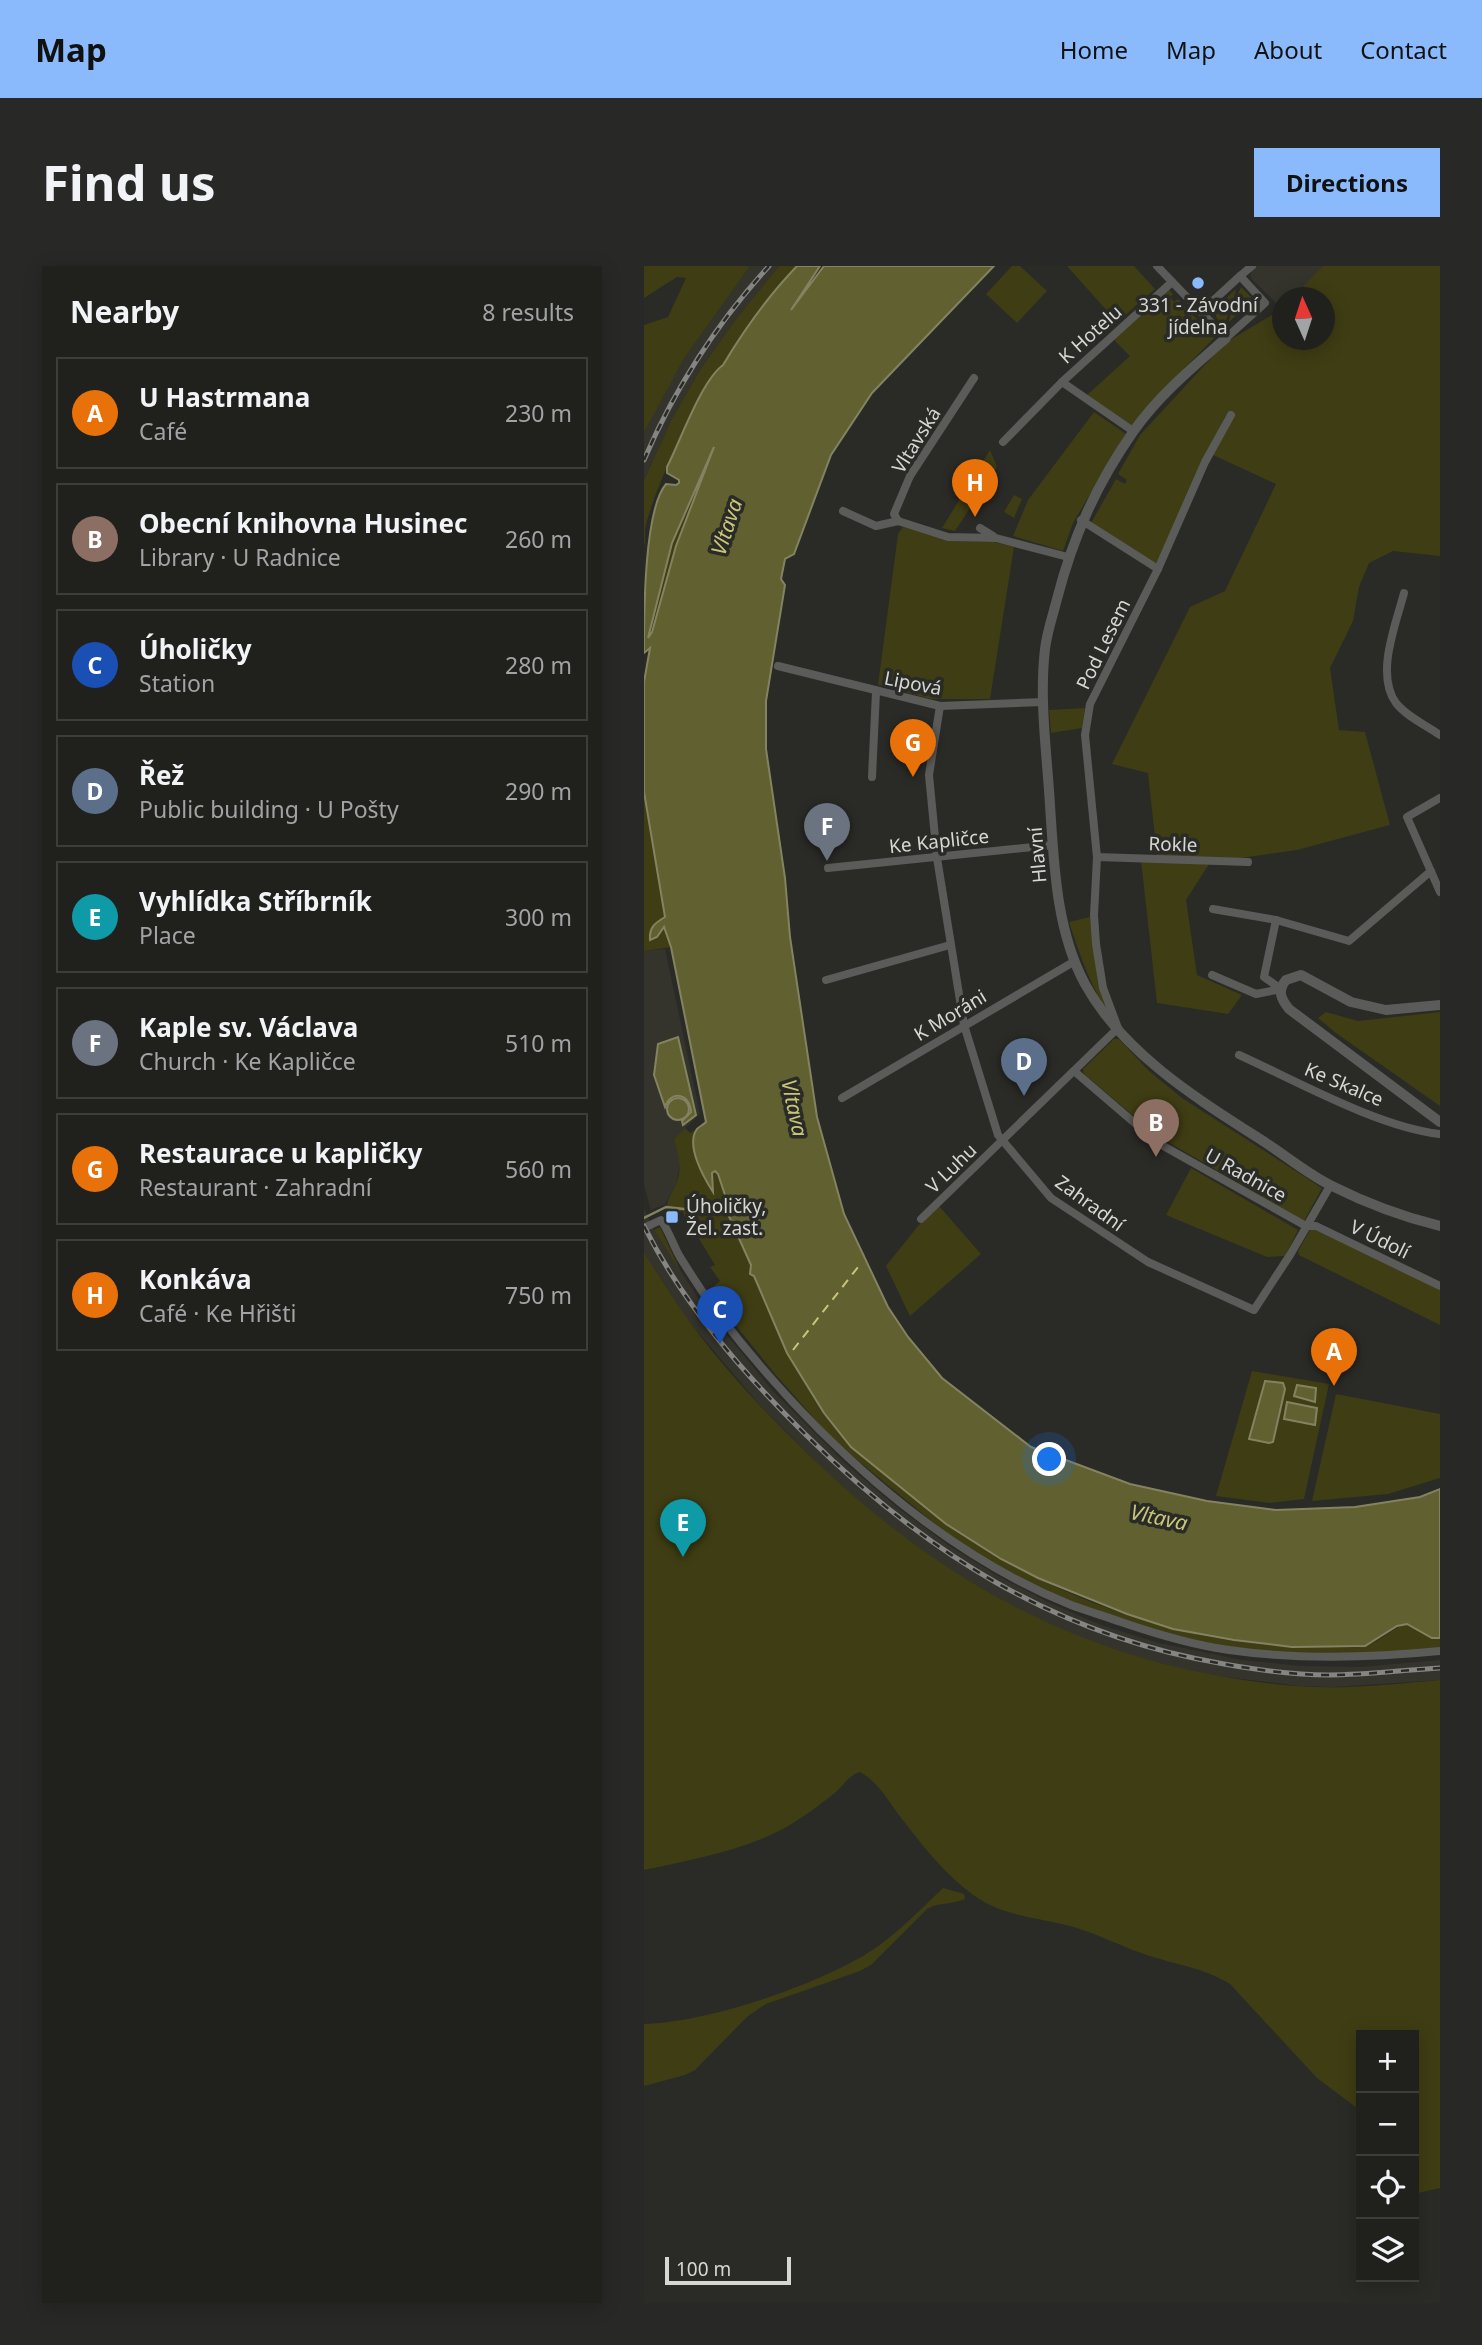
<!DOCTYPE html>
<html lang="en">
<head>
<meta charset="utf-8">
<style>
  :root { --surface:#20201d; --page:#282826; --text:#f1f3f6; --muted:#a2a3a4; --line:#3d3e3b; --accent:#8abafc }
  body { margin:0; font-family:"Noto Sans",sans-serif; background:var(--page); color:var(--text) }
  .controls { position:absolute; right:21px; bottom:21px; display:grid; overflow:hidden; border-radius:0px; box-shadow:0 4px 18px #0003 }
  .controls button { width:63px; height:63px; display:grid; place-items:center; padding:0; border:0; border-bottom:2px solid var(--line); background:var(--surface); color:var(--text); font:35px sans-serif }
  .compass { position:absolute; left:628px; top:21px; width:63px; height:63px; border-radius:50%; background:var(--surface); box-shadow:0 4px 18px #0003; rotate:357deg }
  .scale { position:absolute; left:21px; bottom:18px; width:126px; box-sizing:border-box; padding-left:7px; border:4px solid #d6d6d4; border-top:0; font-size:19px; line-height:24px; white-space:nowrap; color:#d6d6d4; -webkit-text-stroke:5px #2a2a27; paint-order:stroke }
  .you { position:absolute; left:406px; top:1194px; width:24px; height:24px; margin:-18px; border:5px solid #fff; border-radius:50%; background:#1a73e8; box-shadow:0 0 0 10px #1a73e833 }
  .badge { display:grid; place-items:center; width:46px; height:46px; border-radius:50%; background:var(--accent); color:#fff; font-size:23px; font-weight:700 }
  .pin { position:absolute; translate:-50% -58px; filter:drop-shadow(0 2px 4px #0008) }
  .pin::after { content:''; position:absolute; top:37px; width:24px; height:21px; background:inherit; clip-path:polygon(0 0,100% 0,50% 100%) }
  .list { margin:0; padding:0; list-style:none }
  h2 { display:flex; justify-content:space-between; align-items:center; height:91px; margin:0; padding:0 28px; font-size:30px }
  h2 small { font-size:23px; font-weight:400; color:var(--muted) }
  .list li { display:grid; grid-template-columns:46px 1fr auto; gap:21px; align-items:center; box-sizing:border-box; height:112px; margin:0 14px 14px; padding:0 14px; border:2px solid var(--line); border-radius:0px }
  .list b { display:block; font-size:26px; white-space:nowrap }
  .list p { margin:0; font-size:23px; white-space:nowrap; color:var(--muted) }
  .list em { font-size:23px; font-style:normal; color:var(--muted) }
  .icon { flex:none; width:38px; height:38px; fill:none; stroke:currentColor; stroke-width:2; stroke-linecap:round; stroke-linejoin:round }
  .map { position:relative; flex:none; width:796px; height:2037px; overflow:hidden; border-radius:0px }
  header { display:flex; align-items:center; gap:42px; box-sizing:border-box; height:98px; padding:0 35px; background:var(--accent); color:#111 }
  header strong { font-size:33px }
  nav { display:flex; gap:38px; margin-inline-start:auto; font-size:24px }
  .intro { display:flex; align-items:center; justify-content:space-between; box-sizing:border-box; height:168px; padding:0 42px }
  h1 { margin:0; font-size:49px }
  .button { padding:18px 32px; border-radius:0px; background:var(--accent); color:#111; font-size:24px; font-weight:700 }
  main { display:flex; gap:42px; padding:0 42px }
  aside { flex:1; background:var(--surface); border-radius:0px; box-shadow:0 4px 18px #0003 }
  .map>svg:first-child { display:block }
  .built { fill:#35342c }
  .green { fill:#3f3d13; fill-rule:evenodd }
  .water { fill:#616030; stroke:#848361; stroke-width:2; fill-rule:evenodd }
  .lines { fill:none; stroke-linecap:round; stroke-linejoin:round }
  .stream { stroke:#848361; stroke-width:2.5 }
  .ferry { stroke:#c9c67a; stroke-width:2; stroke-dasharray:9 7; stroke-linecap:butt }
  .minor { stroke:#5b5b59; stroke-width:8 }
  .tertiary { stroke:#5b5b59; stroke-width:10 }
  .rail-casing { stroke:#858583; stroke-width:5 }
  .rail { stroke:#2a2a27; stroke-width:2.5; stroke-dasharray:8; stroke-linecap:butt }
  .poi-dot { fill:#8abafc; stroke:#2a2a27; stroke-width:2.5 }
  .labels { text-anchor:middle; stroke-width:7; stroke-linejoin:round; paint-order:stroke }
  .poi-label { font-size:19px; fill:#d6d6d4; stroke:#2a2a27 }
  .street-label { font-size:19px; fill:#d6d6d4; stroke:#2a2a27 }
  .water-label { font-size:21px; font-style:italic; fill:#c9c67a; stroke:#2a2a27 }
</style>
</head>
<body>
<header>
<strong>Map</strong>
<nav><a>Home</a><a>Map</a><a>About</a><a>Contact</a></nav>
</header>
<div class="intro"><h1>Find us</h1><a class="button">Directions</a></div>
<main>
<aside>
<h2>Nearby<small>8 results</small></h2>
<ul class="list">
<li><span class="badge" style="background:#e8710a">A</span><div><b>U Hastrmana</b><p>Café</p></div><em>230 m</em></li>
<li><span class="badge" style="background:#8d6e63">B</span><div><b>Obecní knihovna Husinec</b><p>Library · U Radnice</p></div><em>260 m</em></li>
<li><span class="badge" style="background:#1a4fb4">C</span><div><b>Úholičky</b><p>Station</p></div><em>280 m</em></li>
<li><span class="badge" style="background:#5c6f8a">D</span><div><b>Řež</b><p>Public building · U Pošty</p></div><em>290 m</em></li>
<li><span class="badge" style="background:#0f9aa8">E</span><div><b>Vyhlídka Stříbrník</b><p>Place</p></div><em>300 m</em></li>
<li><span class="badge" style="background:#6b7280">F</span><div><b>Kaple sv. Václava</b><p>Church · Ke Kapličce</p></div><em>510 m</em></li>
<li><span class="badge" style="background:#e8710a">G</span><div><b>Restaurace u kapličky</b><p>Restaurant · Zahradní</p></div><em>560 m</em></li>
<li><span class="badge" style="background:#e8710a">H</span><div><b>Konkáva</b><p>Café · Ke Hřišti</p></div><em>750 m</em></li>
</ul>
</aside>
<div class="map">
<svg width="796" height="2037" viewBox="0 0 796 2037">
  <rect width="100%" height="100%" fill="#2a2a27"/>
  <!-- built -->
  <g class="built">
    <polygon points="106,0 135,0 89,57 56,104 28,153 0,214 0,166 10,144 39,94"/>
    <polygon points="602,0 796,0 680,32 638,32 638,43 608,13 606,9 608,7"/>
    <polygon points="21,683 56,848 30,873 36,898 32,918 21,938 7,944 0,919 0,685"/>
    <polygon points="0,943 10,964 60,1041 128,1124 200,1196 254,1242 304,1279 354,1310 406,1337 457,1359 515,1377 598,1394 657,1400 716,1401 796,1394 796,1414 687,1421 656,1420 565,1409 510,1396 450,1377 397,1355 344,1328 292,1296 242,1258 187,1211 114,1137 43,1053 0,986"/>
  </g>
  <!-- green -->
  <g class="green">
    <polygon points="0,0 106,0 39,94 0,166 0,59 24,51 42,12 33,11 0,32"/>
    <path d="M135,0H152L107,54L79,100C58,114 8,231 2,259C0,266 2,273 0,280V214L28,153L56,104L89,57Z"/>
    <polygon points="368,0 376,0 403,25 373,57 342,28"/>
    <polygon points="423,0 490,0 511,23 473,56"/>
    <polygon points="679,0 796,0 796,290 749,285 725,297 715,321 709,355 686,402 695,464 721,466 746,559 653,584 590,593 513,590 504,507 468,498 546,341 581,325 632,218 569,189 585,155 582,149 513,296 509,298 447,257 472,213 481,218 483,214 474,208 496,169 581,77 638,43 638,74 680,74 680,32 649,31"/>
    <polygon points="597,21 607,31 608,35 585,56 587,46 592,42 591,35"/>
    <polygon points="592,23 589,35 584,38 585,46 580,59 572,51 572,42"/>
    <polygon points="525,24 529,28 526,31 530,36 534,33 570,72 519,124 488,160 442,130 486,90 470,74"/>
    <polygon points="450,146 482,168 429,257 419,285 369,270 384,234"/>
    <polygon points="70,180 71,183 3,376 28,277"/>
    <polygon points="346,184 353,201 311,265 298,262"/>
    <polygon points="370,229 378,233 370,252 360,246"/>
    <polygon points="259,261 305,275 350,276 370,281 346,433 287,433 234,419 254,268"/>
    <polygon points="441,442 438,462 407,467 405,444"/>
    <path d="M0,526L21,651C11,657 5,661 6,674L20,660L27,681L0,685Z"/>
    <polygon points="497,594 567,595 542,634 553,709 598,729 584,748 513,737"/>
    <path d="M446,651L454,717L466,744V750C447,721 436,690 425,656Z"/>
    <polygon points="682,746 714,755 796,746 796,840 692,767 674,752"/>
    <polygon points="470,773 475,773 505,805 538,832 678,922 660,955 512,869 440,808 439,803"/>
    <path d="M41,862L46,867L53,863C46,884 58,905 67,923L68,906L71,905L74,908L85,941V949L107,1000L106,1008L110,1010L143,1087L277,1236C378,1323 540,1383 674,1381C688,1380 708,1384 721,1380C737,1375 747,1362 763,1358L788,1372H796V1382L742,1387L632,1388L538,1373L455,1347L389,1320L313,1276L190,1175L131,1108L64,1025L76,1015L66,1001L71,999L46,958H43L39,945L24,949C20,931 30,928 34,912C38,898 33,887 30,873Z"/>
    <polygon points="547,902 654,964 641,990 623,991 522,949"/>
    <polygon points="295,940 337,988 266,1050 242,1000 274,960"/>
    <polygon points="16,961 37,1006 10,964"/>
    <polygon points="667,962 796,1024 796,1059 655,989 654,985"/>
    <path d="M0,986C14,1008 28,1031 43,1052C76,1098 115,1140 155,1179C297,1320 452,1404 653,1420C701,1424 749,1418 796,1414V1922L770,1928V1769H717V1845L673,1812L586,1718C559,1701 527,1698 497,1687C472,1678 447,1665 422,1659C395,1652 365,1650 340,1636C307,1616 281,1583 258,1553C245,1537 235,1516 216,1506C205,1509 200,1519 192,1526C176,1539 157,1553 139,1563C97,1585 46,1594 0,1604Z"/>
    <path d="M608,1105L685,1118L660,1233L626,1237L572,1230ZM620,1115L639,1117L625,1177L605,1172Z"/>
    <polygon points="692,1128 796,1148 796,1212 744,1228 668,1235"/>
    <path d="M299,1622L320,1628L321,1633C308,1639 295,1636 283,1643L227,1699L216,1705L122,1738L104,1750L51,1804L41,1809L0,1820V1758C63,1757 177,1718 230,1683C255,1666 277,1643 299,1622Z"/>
  </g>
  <!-- water -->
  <g class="water">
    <path d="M153,0H176L147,44L180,0H350L228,127L187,189L150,288L141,293L137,313L141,319L122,435V483L141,612L146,671L173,851L200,948L244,1041L264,1071L298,1112L387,1181L486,1218L563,1235L632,1244L711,1241L776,1231L796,1223V1372H788L763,1358L753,1360L721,1380L648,1381L590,1374L529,1363L483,1348L394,1312L357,1293L302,1258L207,1181L180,1147L143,1087L110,1010L106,1008L107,999L84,948L85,941L74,908L71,905L68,907L69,926C60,912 41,879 53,863C56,860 59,859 62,856L27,681L20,661L13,671L6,674C5,661 11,657 21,651L0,526V416L6,382L0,387C0,347 0,244 22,218L32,219L35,217V214L23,207V201C36,176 57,115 79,99C100,64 124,30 153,0ZM70,181L32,280L8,366L4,372L28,277Z"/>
    <path d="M34,771L52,849L39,859L38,855L47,846C46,827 27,824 21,841L10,809L14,778Z"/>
    <circle cx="34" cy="843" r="11"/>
    <polygon points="621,1115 639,1117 641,1123 629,1176 625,1177 605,1173"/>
    <polygon points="653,1119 672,1122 671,1136 650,1130"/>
    <polygon points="643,1136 673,1142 671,1159 640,1153"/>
  </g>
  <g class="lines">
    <!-- stream -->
    <polyline class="stream" points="0,952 22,941 85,948"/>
    <!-- ferry -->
    <polyline class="ferry" points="149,1084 218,996"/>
    <!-- minor -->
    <g class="minor">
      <polyline points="513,0 582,72 621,37 596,10 558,45"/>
      <polyline points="596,10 608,0"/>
      <polyline points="418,116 489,165"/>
      <polyline points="359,176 418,116 528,16"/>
      <polyline points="199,245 232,260 254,255 304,271 352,272 424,291"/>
      <polyline points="437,254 514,303"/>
      <polyline points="254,255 250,248 266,210 330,112"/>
      <polyline points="336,262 349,270"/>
      <path d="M760,327C752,358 731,408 752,437C762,450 783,460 796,469"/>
      <polyline points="134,400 296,440 399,436"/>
      <polyline points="296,440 285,509 293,592 320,759 354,869 407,932 504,996 610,1044 646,989 686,920"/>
      <polyline points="228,511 232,426"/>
      <polyline points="796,532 763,551 796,626"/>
      <polyline points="453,591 604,596"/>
      <polyline points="184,602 409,579"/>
      <polyline points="569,643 632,654 705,675 787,605"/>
      <polyline points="632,654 620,711 637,723"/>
      <polyline points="568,709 612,728 637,723"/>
      <polyline points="182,714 306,679"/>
      <path d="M595,789C653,815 734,861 796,868"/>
      <polyline points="430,805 514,877 662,960 672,960 796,1020"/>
      <polyline points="198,832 431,695"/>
      <polyline points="277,953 474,762 459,722 452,678 450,649 453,591 441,469 446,438 514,303 561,196 587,149"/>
      <path d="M0,962L17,954C25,965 29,979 36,991C48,1010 61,1031 75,1049C165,1166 288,1283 427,1339C443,1345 460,1350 477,1356C512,1368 548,1379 585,1384C656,1394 725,1392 796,1385"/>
    </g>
    <!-- tertiary -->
    <g class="tertiary">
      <path d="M582,72C549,101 514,130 489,166C452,219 429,271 413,333C409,349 403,366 401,383C395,434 403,488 406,539C410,598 412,664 441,718C479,787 552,832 616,873C640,888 663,908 688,920C722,937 759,951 796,960"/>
      <path d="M796,739L742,744L707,736L657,709L642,714C633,725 637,733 645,743L796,856"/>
    </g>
    <defs>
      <g id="rail">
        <path d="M0,194C30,124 73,57 125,0"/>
        <path d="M0,960C39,1038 99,1107 161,1168C280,1286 413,1370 580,1398C614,1404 650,1409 685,1409C722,1409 759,1404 796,1402"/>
      </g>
    </defs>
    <!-- rail casing -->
    <use href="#rail" class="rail-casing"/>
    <!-- rail -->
    <use href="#rail" class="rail"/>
  </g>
  <!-- markers -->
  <g class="poi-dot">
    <circle cx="554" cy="17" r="7"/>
    <rect x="21" y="944" width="14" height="14" rx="3.5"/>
  </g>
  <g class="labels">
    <!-- poi labels -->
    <g class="poi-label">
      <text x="554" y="46">331 - Závodní<tspan x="554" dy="22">jídelna</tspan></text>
      <text x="42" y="947" text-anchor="start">Úholičky,<tspan x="42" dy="22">Žel. zast.</tspan></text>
    </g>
    <!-- street labels -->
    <g class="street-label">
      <text transform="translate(446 68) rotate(-42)" y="7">K Hotelu</text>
      <text transform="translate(272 174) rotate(-58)" y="7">Vltavská</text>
      <text transform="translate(459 378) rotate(-64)" y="7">Pod Lesem</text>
      <text transform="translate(269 417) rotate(11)" y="7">Lipová</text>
      <text transform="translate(295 575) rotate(-6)" y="7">Ke Kapličce</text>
      <text transform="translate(529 578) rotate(2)" y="7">Rokle</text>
      <text transform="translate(393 589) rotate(-95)" y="7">Hlavní</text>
      <text transform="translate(306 749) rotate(-31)" y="7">K Moráni</text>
      <text transform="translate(700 818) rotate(23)" y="7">Ke Skalce</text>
      <text transform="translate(307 902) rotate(-44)" y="7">V Luhu</text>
      <text transform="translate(602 909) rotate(29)" y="7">U Radnice</text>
      <text transform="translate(446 937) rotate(36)" y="7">Zahradní</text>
      <text transform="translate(736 973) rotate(26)" y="7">V Údolí</text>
    </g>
    <!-- water labels -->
    <g class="water-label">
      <text transform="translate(83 261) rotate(-72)" y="7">Vltava</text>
      <text transform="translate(150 842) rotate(78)" y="7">Vltava</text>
      <text transform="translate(515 1252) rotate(12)" y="7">Vltava</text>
    </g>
  </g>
</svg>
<div class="controls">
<button>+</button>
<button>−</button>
<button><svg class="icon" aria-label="locate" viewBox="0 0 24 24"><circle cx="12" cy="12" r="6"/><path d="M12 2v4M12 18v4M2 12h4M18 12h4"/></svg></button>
<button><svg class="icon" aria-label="layers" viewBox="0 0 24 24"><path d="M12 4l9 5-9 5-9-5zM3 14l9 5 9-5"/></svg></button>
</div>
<svg class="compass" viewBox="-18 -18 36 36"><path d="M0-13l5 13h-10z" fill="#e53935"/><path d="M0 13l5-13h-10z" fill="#a2a3a4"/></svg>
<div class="scale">100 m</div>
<div class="you"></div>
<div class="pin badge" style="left:690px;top:1120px;background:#e8710a">A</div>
<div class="pin badge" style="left:512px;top:891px;background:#8d6e63">B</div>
<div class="pin badge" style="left:76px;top:1078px;background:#1a4fb4">C</div>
<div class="pin badge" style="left:380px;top:830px;background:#5c6f8a">D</div>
<div class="pin badge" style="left:39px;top:1291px;background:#0f9aa8">E</div>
<div class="pin badge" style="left:183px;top:595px;background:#6b7280">F</div>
<div class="pin badge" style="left:269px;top:511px;background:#e8710a">G</div>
<div class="pin badge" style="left:331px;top:251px;background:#e8710a">H</div>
</div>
</main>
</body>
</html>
